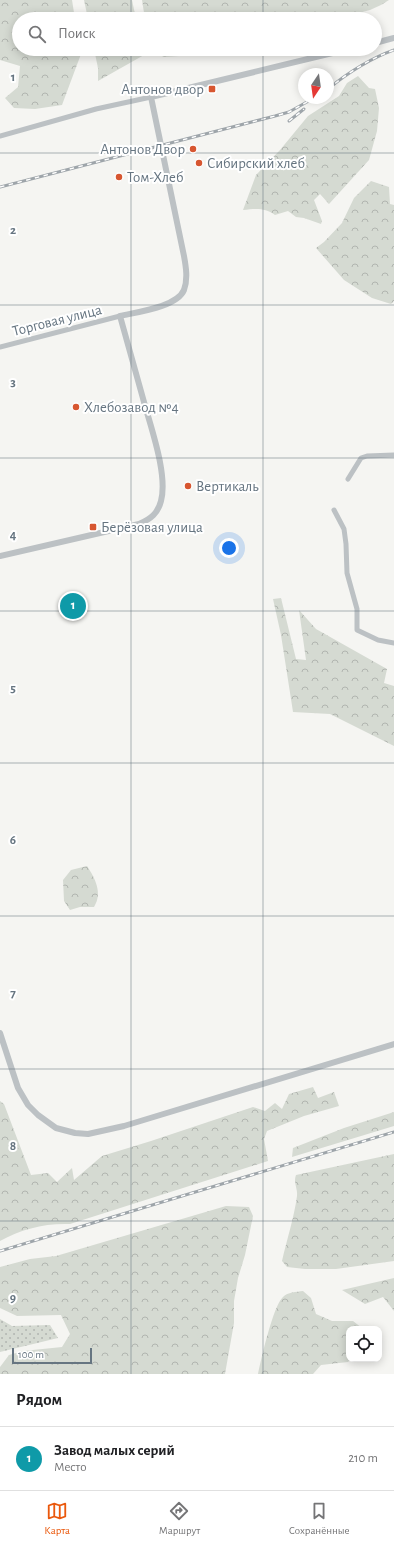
<!DOCTYPE html>
<html lang="ru">
<head>
<meta charset="utf-8">
<style>
  :root { --surface:#fff; --page:#f6f6f6; --text:#202124; --muted:#757577; --line:#e0e0e0; --accent:#ea580c }
  body { margin:0; font-family:"Alegreya Sans",sans-serif; background:var(--page); color:var(--text) }
  .controls { position:absolute; right:12px; bottom:12px; display:grid; overflow:hidden; border-radius:8px; box-shadow:0 2px 10px #0003 }
  .controls button { width:36px; height:36px; display:grid; place-items:center; padding:0; border:0; border-bottom:1px solid var(--line); background:var(--surface); color:var(--text); font:20px sans-serif }
  .compass { position:absolute; left:298px; top:68px; width:36px; height:36px; border-radius:50%; background:var(--surface); box-shadow:0 2px 10px #0003; rotate:193deg }
  .scale { position:absolute; left:12px; bottom:10px; width:80px; box-sizing:border-box; padding-left:4px; border:2px solid #667581; border-top:0; font-size:11px; line-height:14px; white-space:nowrap; color:#667581; -webkit-text-stroke:3px #fff; paint-order:stroke }
  .you { position:absolute; left:229px; top:548px; width:14px; height:14px; margin:-10px; border:3px solid #fff; border-radius:50%; background:#1a73e8; box-shadow:0 0 0 6px #1a73e833 }
  .badge { display:grid; place-items:center; width:26px; height:26px; border-radius:50%; background:var(--accent); color:#fff; font-size:13px; font-weight:700 }
  .pin { position:absolute; translate:-50% -50%; border:2px solid #fff; box-shadow:0 1px 4px #0006 }
  .list { margin:0; padding:0; list-style:none }
  h2 { display:flex; justify-content:space-between; align-items:center; height:52px; margin:0; padding:0 16px; font-size:17px }
  h2 small { font-size:13px; font-weight:400; color:var(--muted) }
  .list li { display:grid; grid-template-columns:26px 1fr auto; gap:12px; align-items:center; box-sizing:border-box; height:64px; padding:0 16px; border-top:1px solid var(--line) }
  .list b { display:block; font-size:15px; white-space:nowrap }
  .list p { margin:0; font-size:13px; white-space:nowrap; color:var(--muted) }
  .list em { font-size:13px; font-style:normal; color:var(--muted) }
  .icon { flex:none; width:22px; height:22px; fill:none; stroke:currentColor; stroke-width:2; stroke-linecap:round; stroke-linejoin:round }
  .map { position:relative; flex:none; width:394px; height:1374px; overflow:hidden }
  .search { position:absolute; background:var(--surface); box-shadow:0 2px 10px #0003; left:12px; right:12px; top:12px; height:44px; display:flex; align-items:center; gap:10px; box-sizing:border-box; padding:0 14px; border-radius:22px; color:var(--muted); font-size:15px }
  .sheet { height:116px; background:var(--surface) }
  nav { display:flex; justify-content:space-around; align-items:center; box-sizing:border-box; height:56px; border-top:1px solid var(--line); background:var(--surface); font-size:11px; color:var(--muted) }
  nav a { display:grid; justify-items:center; gap:2px }
  nav .on { color:var(--accent) }
  .map>svg:first-child { display:block }
  .forest { fill:url(#forest-crowns) }
  .garden { fill:url(#garden-dots) }
  .lines { fill:none; stroke-linecap:round; stroke-linejoin:round }
  .minor { stroke:#bcc1c4; stroke-width:5 }
  .tertiary { stroke:#bcc1c4; stroke-width:6 }
  .rail-casing { stroke:#9ea5aa; stroke-width:3 }
  .rail { stroke:#fff; stroke-width:1.5; stroke-dasharray:4.5; stroke-linecap:butt }
  .grid { fill:none; stroke:#667581; stroke-width:1; stroke-opacity:0.55 }
  .poi-dot { fill:#d75630; stroke:#fff; stroke-width:1.5 }
  .labels { text-anchor:middle; stroke-width:4; stroke-linejoin:round; paint-order:stroke }
  .poi-label { font-size:15px; fill:#667581; stroke:#fff; text-anchor:start }
  .street-label { font-size:15px; fill:#667581; stroke:#fff }
  .grid-label { font-size:13px; text-anchor:middle; font-weight:bold; fill:#667581; stroke:#fff; stroke-width:4; stroke-linejoin:round; paint-order:stroke }
</style>
</head>
<body>
<div class="map">
<svg width="394" height="1374" viewBox="0 0 394 1374">
  <defs>
    <pattern id="forest-crowns" width="20" height="18" patternUnits="userSpaceOnUse"><rect width="20" height="18" fill="#d5dad2"/><path d="M2 6a3 3 0 1 1 6 0M12 15a3 3 0 1 1 6 0" fill="none" stroke="#b1b5b0"/></pattern>
    <pattern id="garden-dots" width="8" height="8" patternUnits="userSpaceOnUse"><rect width="8" height="8" fill="#d5dad2"/><path d="M2 2h.1M6 6h.1" fill="none" stroke="#b1b5b0" stroke-width="1.8" stroke-linecap="round"/></pattern>
  </defs>
  <rect width="100%" height="100%" fill="#f5f5f2"/>
  <!-- forest -->
  <g class="forest">
    <polygon points="0,0 72,0 75,19 19,19 19,49 80,49 81,54 62,105 35,109 14,108 5,98 18,87 20,66 0,60"/>
    <polygon points="84,0 132,0 136,19 88,19"/>
    <polygon points="142,0 389,0 381,5 370,10 336,19 145,19"/>
    <polygon points="94,49 143,49 144,55 98,81 98,68"/>
    <polygon points="158,49 201,49 195,55 163,57"/>
    <path d="M358,76L369,88L375,89L379,108L377,131L369,160L329,204L320,194L314,200L322,221L321,224L304,218L296,217L288,211L275,215C264,207 255,209 243,210L256,175L280,150L308,116L339,96L347,83Z"/>
    <polygon points="371,181 389,187 390,204 394,205 394,301 391,304 372,298 344,280 316,248 324,242 342,223 354,198"/>
    <polygon points="281,598 296,659 306,660 299,610 316,629 387,669 384,683 394,686 394,746 330,714 293,712 281,635 273,599"/>
    <path d="M87,866C95,878 103,893 94,907H80L70,910L64,901L63,880L71,870Z"/>
    <path d="M313,1087L318,1098L334,1092L339,1106L304,1116L267,1131L264,1139L268,1161L70,1224C45,1223 21,1229 0,1241V1101L4,1104L31,1175L48,1173L57,1182L72,1168L74,1180L102,1156L151,1141L253,1107L265,1111L275,1103L282,1109L289,1094Z"/>
    <polygon points="394,1112 394,1126 292,1157 293,1148 344,1128"/>
    <path d="M394,1154V1261L336,1269H305L287,1267L282,1261C287,1239 294,1218 297,1196C298,1189 293,1182 296,1175Z"/>
    <polygon points="226,1206 249,1207 253,1216 245,1255 238,1278 234,1301 234,1323 225,1374 0,1374 0,1367 9,1355 23,1351 62,1347 70,1334 61,1315 17,1316 0,1308 0,1267 30,1259 56,1256"/>
    <polygon points="394,1278 394,1311 383,1297 365,1304 342,1290"/>
    <path d="M303,1291L311,1298L316,1314L332,1321H353L362,1328L349,1329V1359H351L348,1362L321,1365L313,1374H258C261,1360 273,1306 283,1297C288,1292 296,1292 303,1291Z"/>
  </g>
  <!-- garden -->
  <polygon class="garden" points="0,1319 12,1326 50,1325 58,1338 0,1352"/>
  <g class="lines">
    <!-- minor -->
    <g class="minor">
      <polyline points="0,136 96,109 151,97"/>
      <polyline points="0,347 120,316"/>
      <polyline points="348,479 361,458 367,456 394,455"/>
      <polyline points="334,510 344,529 346,544 347,573 357,609 357,630 378,640 394,643"/>
    </g>
    <!-- tertiary -->
    <g class="tertiary">
      <polyline points="375,43 394,38"/>
      <path d="M0,556L139,524C151,519 158,513 161,501C168,475 151,428 144,402C136,374 128,345 120,316C137,312 177,307 184,290C188,279 186,267 184,256L151,97L349,49"/>
      <polyline points="0,1033 18,1088 28,1105 38,1115 56,1128 75,1133 88,1134 124,1126 394,1044"/>
    </g>
    <defs>
      <g id="rail">
        <path d="M328,89C349,72 369,59 394,50"/>
        <polyline points="289,121 304,109"/>
        <polyline points="0,187 275,116 289,112 314,98"/>
        <polyline points="0,1251 394,1132"/>
      </g>
    </defs>
    <!-- rail casing -->
    <use href="#rail" class="rail-casing"/>
    <!-- rail -->
    <use href="#rail" class="rail"/>
  </g>
  <!-- grid -->
  <path class="grid" d="M131,0V19M263,0V19M131,49V1374M263,49V1374M0,153H394M0,305H394M0,458H394M0,611H394M0,763H394M0,916H394M0,1069H394M0,1221H394"/>
  <!-- markers -->
  <g class="poi-dot">
    <rect x="208" y="85" width="8" height="8" rx="2"/>
    <circle cx="193" cy="149" r="4"/>
    <circle cx="199" cy="163" r="4"/>
    <circle cx="119" cy="177" r="4"/>
    <circle cx="76" cy="407" r="4"/>
    <circle cx="188" cy="486" r="4"/>
    <rect x="89" y="523" width="8" height="8" rx="2"/>
  </g>
  <g class="labels">
    <!-- poi labels -->
    <g class="poi-label">
      <text x="204" y="94" text-anchor="end">Антонов двор</text>
      <text x="185" y="154" text-anchor="end">Антонов Двор</text>
      <text x="207" y="168">Сибирский хлеб</text>
      <text x="127" y="182">Том-Хлеб</text>
      <text x="84" y="412">Хлебозавод №4</text>
      <text x="196" y="491">Вертикаль</text>
      <text x="101" y="532">Берёзовая улица</text>
    </g>
    <!-- street labels -->
    <g class="street-label">
      <text transform="translate(57 320) rotate(-14)" y="5">Торговая улица</text>
    </g>
  </g>
  <g class="grid-label">
    <text x="13" y="81">1</text>
    <text x="13" y="234">2</text>
    <text x="13" y="386">3</text>
    <text x="13" y="539">4</text>
    <text x="13" y="692">5</text>
    <text x="13" y="844">6</text>
    <text x="13" y="997">7</text>
    <text x="13" y="1150">8</text>
    <text x="13" y="1302">9</text>
  </g>
</svg>
<div class="controls">
<button><svg class="icon" aria-label="locate" viewBox="0 0 24 24"><circle cx="12" cy="12" r="6"/><path d="M12 2v4M12 18v4M2 12h4M18 12h4"/></svg></button>
</div>
<svg class="compass" viewBox="-18 -18 36 36"><path d="M0-13l5 13h-10z" fill="#e53935"/><path d="M0 13l5-13h-10z" fill="#757577"/></svg>
<div class="scale">100 m</div>
<div class="you"></div>
<div class="pin badge" style="left:73px;top:606px;background:#0f9aa8">1</div>
<div class="search"><svg class="icon" aria-label="search" viewBox="0 0 24 24"><circle cx="10" cy="10" r="6"/><path d="M15 15l6 6"/></svg>Поиск</div>
</div>
<section class="sheet">
<h2>Рядом<small></small></h2>
<ul class="list">
<li><span class="badge" style="background:#0f9aa8">1</span><div><b>Завод малых серий</b><p>Место</p></div><em>210 m</em></li>
</ul>
</section>
<nav>
<a class="on"><svg class="icon" aria-label="map" viewBox="0 0 24 24"><path d="M3 6l6-2 6 2 6-2v14l-6 2-6-2-6 2zM9 4v14M15 6v14"/></svg>Карта</a>
<a><svg class="icon" aria-label="directions" viewBox="0 0 24 24"><path d="M12 3l9 9-9 9-9-9zM9 14v-3h6M13 9l2 2-2 2"/></svg>Маршрут</a>
<a><svg class="icon" aria-label="saved" viewBox="0 0 24 24"><path d="M7 4h10v16l-5-4-5 4z"/></svg>Сохранённые</a>
</nav>
</body>
</html>
